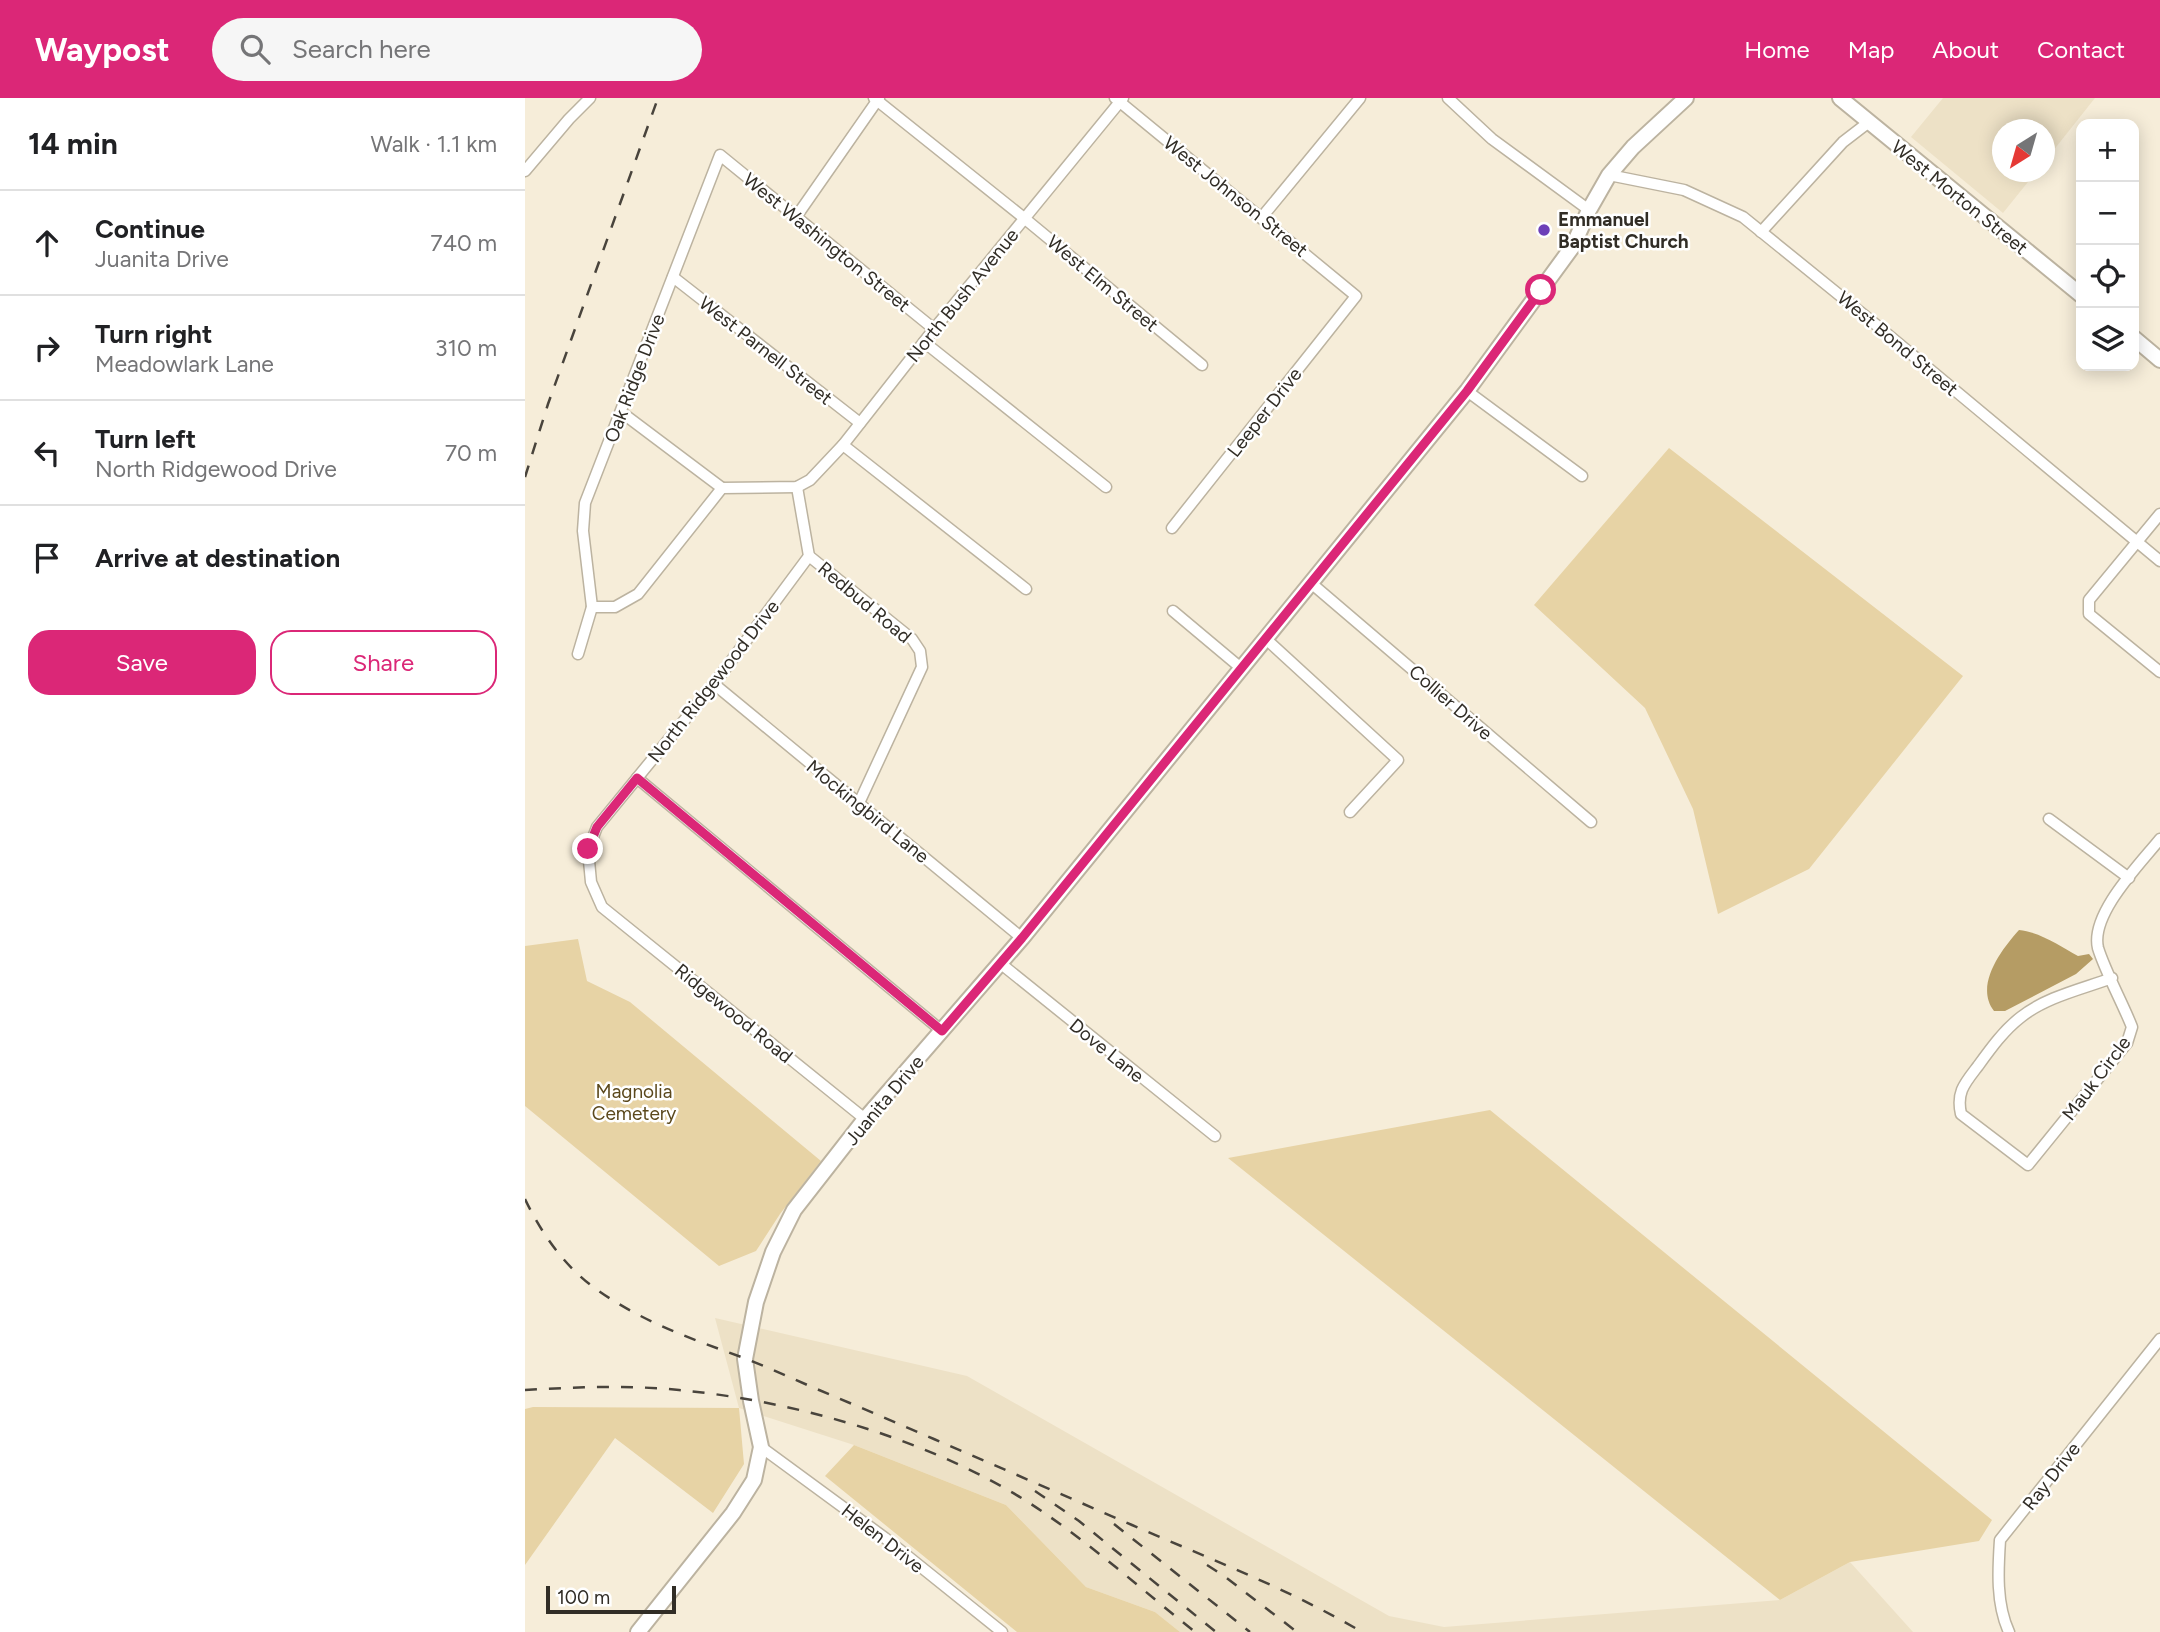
<!DOCTYPE html>
<html lang="en">
<head>
<meta charset="utf-8">
<style>
  :root { --surface:#fff; --page:#f6f6f6; --text:#202124; --muted:#757577; --line:#e0e0e0; --accent:#db2777 }
  body { margin:0; font-family:Figtree,sans-serif; background:var(--page); color:var(--text) }
  .controls { position:absolute; right:21px; top:21px; display:grid; overflow:hidden; border-radius:14px; box-shadow:0 4px 18px #0003 }
  .controls button { width:63px; height:63px; display:grid; place-items:center; padding:0; border:0; border-bottom:2px solid var(--line); background:var(--surface); color:var(--text); font:35px sans-serif }
  .compass { position:absolute; left:1467px; top:21px; width:63px; height:63px; border-radius:50%; background:var(--surface); box-shadow:0 4px 18px #0003; rotate:217deg }
  .scale { position:absolute; left:21px; bottom:18px; width:130px; box-sizing:border-box; padding-left:7px; border:4px solid #312d26; border-top:0; font-size:19px; line-height:24px; white-space:nowrap; color:#312d26; -webkit-text-stroke:5px #fff; paint-order:stroke }
  .stop { position:absolute; width:21px; height:21px; margin:-16px; border:5px solid #db2777; border-radius:50%; background:#fff }
  .stop.end { background:#db2777; border-color:#fff; box-shadow:0 2px 7px #0008 }
  .list { margin:0; padding:0; list-style:none }
  h2 { display:flex; justify-content:space-between; align-items:center; height:91px; margin:0; padding:0 28px; font-size:30px }
  h2 small { font-size:23px; font-weight:400; color:var(--muted) }
  .list li { display:grid; grid-template-columns:46px 1fr auto; gap:21px; align-items:center; box-sizing:border-box; height:105px; padding:0 28px; border-top:2px solid var(--line) }
  .list b { display:block; font-size:26px; white-space:nowrap }
  .list p { margin:0; font-size:23px; white-space:nowrap; color:var(--muted) }
  .list em { font-size:23px; font-style:normal; color:var(--muted) }
  .actions { display:flex; gap:14px; padding:21px 28px }
  .actions a { flex:1; padding:16px 0; border:2px solid var(--accent); border-radius:21px; text-align:center; font-size:24px; color:var(--accent) }
  .actions .main { background:var(--accent); color:#fff }
  .icon { flex:none; width:38px; height:38px; fill:none; stroke:currentColor; stroke-width:2; stroke-linecap:round; stroke-linejoin:round }
  .map { position:relative; flex:none; width:1635px; height:1534px; overflow:hidden }
  header { display:flex; align-items:center; gap:42px; box-sizing:border-box; height:98px; padding:0 35px; background:var(--accent); color:#fff }
  header strong { font-size:33px }
  nav { display:flex; gap:38px; margin-inline-start:auto; font-size:24px }
  .search { width:490px; height:63px; background:var(--page); display:flex; align-items:center; gap:18px; box-sizing:border-box; padding:0 24px; border-radius:38px; color:var(--muted); font-size:26px }
  main { display:flex }
  aside { flex:1; background:var(--surface) }
  .map>svg:first-child { display:block }
  .built { fill:#ede1c6 }
  .green { fill:#e7d3a5 }
  .water { fill:#b59c64 }
  .lines { fill:none; stroke-linecap:round; stroke-linejoin:round }
  .street-casing { stroke:#bcb3a0; stroke-width:13 }
  .secondary-casing { stroke:#bcb3a0; stroke-width:18 }
  .street { stroke:#fff; stroke-width:10 }
  .secondary { stroke:#fff; stroke-width:14 }
  .rail { stroke:#49443c; stroke-width:2.5; stroke-dasharray:12 12; stroke-linecap:butt }
  .route { stroke:#db2777; stroke-width:9 }
  .poi-dot { fill:#6d40b8; stroke:#fff; stroke-width:2.5 }
  .labels { text-anchor:middle; stroke-width:5; stroke-linejoin:round; paint-order:stroke }
  .street-label { font-size:19px; fill:#312d26; stroke:#fff }
  .poi-label { font-size:19px; font-weight:bold; fill:#312d26; stroke:#fff; text-anchor:start }
  .park-label { font-size:19px; fill:#5b481c; stroke:#fff }
</style>
</head>
<body>
<header>
<strong>Waypost</strong>
<div class="search"><svg class="icon" aria-label="search" viewBox="0 0 24 24"><circle cx="10" cy="10" r="6"/><path d="M15 15l6 6"/></svg>Search here</div>
<nav><a>Home</a><a>Map</a><a>About</a><a>Contact</a></nav>
</header>
<main>
<aside>
<h2>14 min<small>Walk · 1.1 km</small></h2>
<ul class="list">
<li><svg class="icon" aria-label="ahead" viewBox="0 0 24 24"><path d="M12 20V5M6 11l6-6 6 6"/></svg><div><b>Continue</b><p>Juanita Drive</p></div><em>740 m</em></li>
<li><svg class="icon" aria-label="right" viewBox="0 0 24 24"><path d="M7 20v-9h11M14 6l5 5-5 5"/></svg><div><b>Turn right</b><p>Meadowlark Lane</p></div><em>310 m</em></li>
<li><svg class="icon" aria-label="left" viewBox="0 0 24 24"><path d="M17 20v-9H6M10 6l-5 5 5 5"/></svg><div><b>Turn left</b><p>North Ridgewood Drive</p></div><em>70 m</em></li>
<li><svg class="icon" aria-label="arrive" viewBox="0 0 24 24"><path d="M6 21V4h12l-3 4 3 4H6"/></svg><div><b>Arrive at destination</b></div></li>
</ul>
<div class="actions"><a class="main">Save</a><a>Share</a></div>
</aside>
<div class="map">
<svg width="1635" height="1534" viewBox="0 0 1635 1534">
  <rect width="100%" height="100%" fill="#f6edd9"/>
  <!-- built -->
  <g class="built">
    <polygon points="1418,0 1570,0 1520,63 1520,32 1478,32 1478,74 1511,74 1478,115 1386,39"/>
    <polygon points="190,1220 442,1278 864,1518 919,1529 1255,1502 1325,1464 1388,1534 655,1534 630,1514 561,1489 481,1407 329,1347 214,1310"/>
  </g>
  <!-- green -->
  <g class="green">
    <polygon points="1144,350 1438,578 1284,771 1193,816 1168,711 1120,610 1009,507"/>
    <polygon points="53,841 62,883 105,904 296,1063 255,1116 231,1153 194,1168 0,1008 0,848"/>
    <polygon points="965,1012 1467,1422 1454,1443 1325,1464 1255,1502 703,1060"/>
    <polygon points="8,1309 214,1310 219,1366 188,1415 90,1340 0,1467 0,1311"/>
    <polygon points="329,1347 481,1407 561,1489 630,1514 655,1534 492,1534 300,1378"/>
  </g>
  <!-- water -->
  <path class="water" d="M1494,832C1515,834 1535,848 1553,858L1564,856L1568,861L1551,876L1480,913H1469C1449,887 1477,851 1494,832Z"/>
  <g class="lines">
    <defs>
      <g id="street">
        <polyline points="349,0 499,120 677,267"/>
        <polyline points="590,0 831,198 647,430"/>
        <polyline points="923,0 967,41 1064,112"/>
        <polyline points="0,73 44,21 65,0"/>
        <polyline points="1084,77 1159,92 1218,119 1355,230 1635,463"/>
        <polyline points="271,119 354,0"/>
        <polyline points="737,119 835,0"/>
        <polyline points="1236,134 1318,44 1344,24"/>
        <polyline points="148,179 335,325"/>
        <polyline points="399,244 581,389"/>
        <polyline points="942,293 1057,378"/>
        <polyline points="96,314 197,390"/>
        <polyline points="318,347 501,491"/>
        <polyline points="272,389 284,458 189,586 72,729 63,752 66,784 77,809 340,1021"/>
        <polyline points="1635,416 1564,502 1564,516 1635,574"/>
        <polyline points="284,458 387,541 395,553 397,569 334,705"/>
        <polyline points="786,485 1066,724"/>
        <polyline points="67,509 58,433 60,405 195,57 409,231"/>
        <polyline points="648,513 716,570"/>
        <polyline points="741,541 873,662 825,714"/>
        <polyline points="53,556 67,509 90,509 113,496 197,390 272,389 285,382 318,347 409,231 598,0"/>
        <polyline points="189,586 497,840"/>
        <polyline points="112,680 417,933"/>
        <polyline points="1524,721 1604,780"/>
        <polyline points="475,865 690,1038"/>
        <path d="M1587,880C1557,891 1521,899 1496,919C1479,932 1466,950 1453,968C1440,985 1431,994 1436,1016L1503,1067L1602,945L1607,929C1598,906 1580,873 1573,850C1565,816 1615,766 1635,741"/>
        <polyline points="236,1349 360,1440 477,1534"/>
        <path d="M1484,1534C1471,1506 1473,1472 1475,1442L1635,1241"/>
      </g>
      <g id="secondary">
        <polyline points="1315,0 1556,197"/>
        <polyline points="1609,240 1635,262"/>
        <polyline points="113,1534 208,1415 229,1382 236,1349 226,1303 220,1261 231,1204 248,1154 269,1112 340,1021 497,840 942,293 1048,148 1064,112 1084,77 1108,49 1161,0"/>
      </g>
    </defs>
    <!-- street casing -->
    <use href="#street" class="street-casing"/>
    <!-- secondary casing -->
    <use href="#secondary" class="secondary-casing"/>
    <!-- street -->
    <use href="#street" class="street"/>
    <!-- secondary -->
    <use href="#secondary" class="secondary"/>
    <!-- rail -->
    <g class="rail">
      <polyline points="0,379 23,306 133,0"/>
      <path d="M0,1101C16,1135 40,1169 71,1191C117,1224 167,1241 219,1260C242,1269 264,1279 287,1289C394,1334 501,1381 607,1427C685,1461 764,1491 837,1534"/>
      <path d="M0,1292C51,1289 104,1287 154,1292C272,1303 406,1342 506,1406C564,1444 616,1491 670,1534"/>
      <polyline points="510,1393 554,1423 691,1534"/>
      <polyline points="589,1426 725,1534"/>
      <polyline points="682,1467 699,1478 772,1534"/>
    </g>
  </g>
  <g class="lines">
    <!-- route -->
    <polyline class="route" points="63,751 72,729 112,680 417,933 497,840 942,293 1016,192"/>
  </g>
  <!-- markers -->
  <circle class="poi-dot" cx="1019" cy="132" r="7"/>
  <g class="labels">
    <!-- street labels -->
    <g class="street-label">
      <text transform="translate(711 98) rotate(39)" y="7">West Johnson Street</text>
      <text transform="translate(1435 99) rotate(39)" y="7">West Morton Street</text>
      <text transform="translate(302 144) rotate(39)" y="7">West Washington Street</text>
      <text transform="translate(578 185) rotate(40)" y="7">West Elm Street</text>
      <text transform="translate(437 197) rotate(-51)" y="7">North Bush Avenue</text>
      <text transform="translate(1373 245) rotate(40)" y="7">West Bond Street</text>
      <text transform="translate(241 252) rotate(38)" y="7">West Parnell Street</text>
      <text transform="translate(109 280) rotate(-69)" y="7">Oak Ridge Drive</text>
      <text transform="translate(739 314) rotate(-52)" y="7">Leeper Drive</text>
      <text transform="translate(340 504) rotate(40)" y="7">Redbud Road</text>
      <text transform="translate(188 583) rotate(-52)" y="7">North Ridgewood Drive</text>
      <text transform="translate(926 604) rotate(41)" y="7">Collier Drive</text>
      <text transform="translate(343 713) rotate(39)" y="7">Mockingbird Lane</text>
      <text transform="translate(209 915) rotate(39)" y="7">Ridgewood Road</text>
      <text transform="translate(582 952) rotate(39)" y="7">Dove Lane</text>
      <text transform="translate(1571 980) rotate(-53)" y="7">Mauk Circle</text>
      <text transform="translate(359 1002) rotate(-50)" y="7">Juanita Drive</text>
      <text transform="translate(1526 1378) rotate(-52)" y="7">Ray Drive</text>
      <text transform="translate(358 1440) rotate(38)" y="7">Helen Drive</text>
    </g>
    <!-- poi labels -->
    <g class="poi-label">
      <text x="1033" y="128">Emmanuel<tspan x="1033" dy="22">Baptist Church</tspan></text>
    </g>
    <!-- park labels -->
    <g class="park-label">
      <text x="109" y="1000">Magnolia<tspan x="109" dy="22">Cemetery</tspan></text>
    </g>
  </g>
</svg>
<div class="controls">
<button>+</button>
<button>−</button>
<button><svg class="icon" aria-label="locate" viewBox="0 0 24 24"><circle cx="12" cy="12" r="6"/><path d="M12 2v4M12 18v4M2 12h4M18 12h4"/></svg></button>
<button><svg class="icon" aria-label="layers" viewBox="0 0 24 24"><path d="M12 4l9 5-9 5-9-5zM3 14l9 5 9-5"/></svg></button>
</div>
<svg class="compass" viewBox="-18 -18 36 36"><path d="M0-13l5 13h-10z" fill="#e53935"/><path d="M0 13l5-13h-10z" fill="#757577"/></svg>
<div class="scale">100 m</div>
<div class="stop" style="left:1016px;top:192px"></div>
<div class="stop end" style="left:63px;top:751px"></div>
</div>
</main>
</body>
</html>
